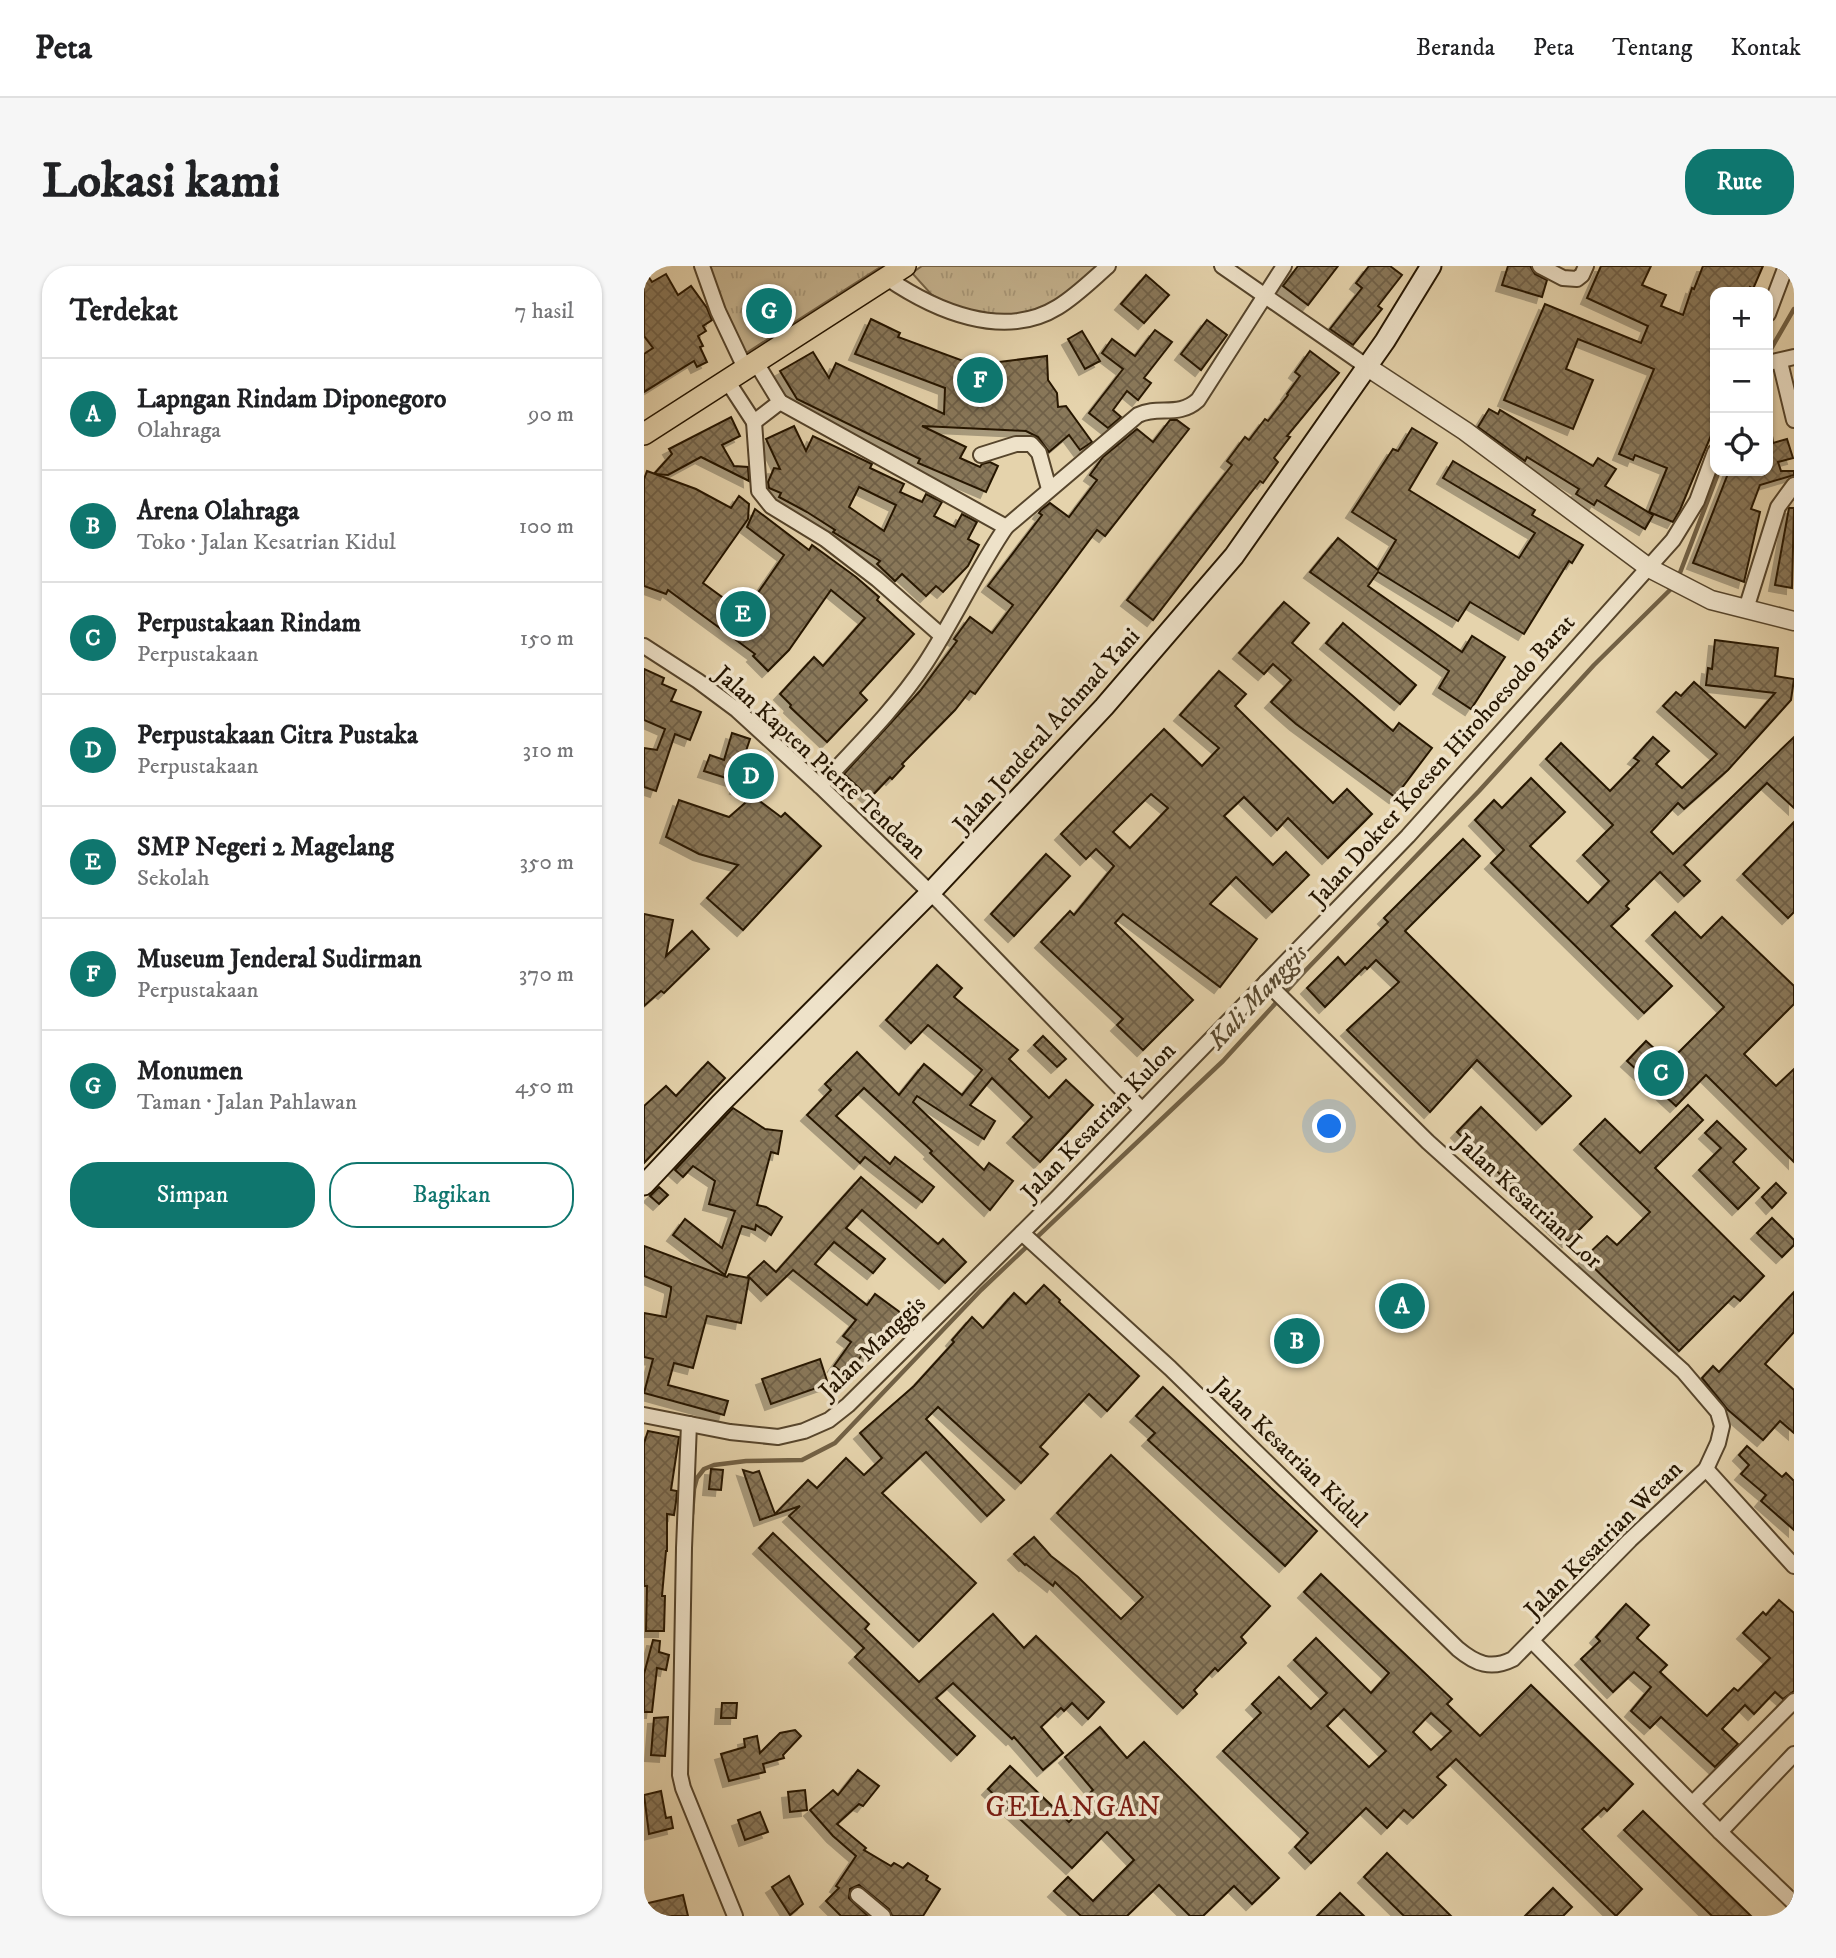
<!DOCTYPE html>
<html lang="id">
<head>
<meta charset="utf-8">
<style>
  :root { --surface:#fff; --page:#f6f6f6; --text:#202124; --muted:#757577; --line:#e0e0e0; --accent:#0f766e }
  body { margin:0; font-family:"IM FELL DW Pica",serif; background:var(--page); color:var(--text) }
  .controls { position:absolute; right:21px; top:21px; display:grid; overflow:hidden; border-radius:14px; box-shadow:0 2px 5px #0004 }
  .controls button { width:63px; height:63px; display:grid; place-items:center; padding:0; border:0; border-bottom:2px solid var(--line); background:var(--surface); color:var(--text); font:35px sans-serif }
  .you { position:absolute; left:686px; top:861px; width:24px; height:24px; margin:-18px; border:5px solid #fff; border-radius:50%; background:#1a73e8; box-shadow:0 0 0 10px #1a73e833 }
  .badge { display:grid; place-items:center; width:46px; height:46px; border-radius:50%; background:var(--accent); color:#fff; font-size:23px; font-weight:700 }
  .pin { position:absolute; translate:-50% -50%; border:4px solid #fff; box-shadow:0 2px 7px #0006 }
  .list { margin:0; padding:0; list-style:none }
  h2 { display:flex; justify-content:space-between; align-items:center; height:91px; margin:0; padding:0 28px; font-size:30px }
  h2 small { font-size:23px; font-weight:400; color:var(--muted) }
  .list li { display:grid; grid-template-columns:46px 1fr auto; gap:21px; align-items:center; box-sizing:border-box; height:112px; padding:0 28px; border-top:2px solid var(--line) }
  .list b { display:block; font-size:26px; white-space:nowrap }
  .list p { margin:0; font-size:23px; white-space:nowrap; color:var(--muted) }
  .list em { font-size:23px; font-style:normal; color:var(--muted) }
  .actions { display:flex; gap:14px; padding:21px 28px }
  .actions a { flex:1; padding:16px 0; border:2px solid var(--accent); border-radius:28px; text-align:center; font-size:24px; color:var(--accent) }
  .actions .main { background:var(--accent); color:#fff }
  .icon { flex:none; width:38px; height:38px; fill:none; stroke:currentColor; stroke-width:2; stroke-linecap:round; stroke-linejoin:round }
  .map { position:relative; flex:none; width:1150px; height:1650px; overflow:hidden; border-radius:28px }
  header { display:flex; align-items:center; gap:42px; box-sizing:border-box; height:98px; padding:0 35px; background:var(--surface); border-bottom:2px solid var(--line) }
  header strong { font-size:33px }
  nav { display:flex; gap:38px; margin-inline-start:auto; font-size:24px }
  .intro { display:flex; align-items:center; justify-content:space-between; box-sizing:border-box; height:168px; padding:0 42px }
  h1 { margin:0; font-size:49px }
  .button { padding:18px 32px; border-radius:28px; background:var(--accent); color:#fff; font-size:24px; font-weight:700 }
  main { display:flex; gap:42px; padding:0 42px }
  aside { flex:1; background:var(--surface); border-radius:28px; box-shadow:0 2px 5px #0004 }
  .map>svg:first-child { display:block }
  .grass { fill:url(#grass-tufts); stroke:#766448; stroke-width:2 }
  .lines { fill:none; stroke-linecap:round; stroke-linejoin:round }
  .stream { stroke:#726145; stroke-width:4.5 }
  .building { fill:url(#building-cross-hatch); stroke:#261601; stroke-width:2; fill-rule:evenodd; filter:url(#shadow) }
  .minor-casing { stroke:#56452c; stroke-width:18 }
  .tertiary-casing { stroke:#56452c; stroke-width:21 }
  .secondary-casing { stroke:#261601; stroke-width:23 }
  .primary-casing { stroke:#261601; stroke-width:24 }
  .minor { stroke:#eee2c9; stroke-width:14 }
  .tertiary { stroke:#eee2c9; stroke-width:18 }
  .secondary { stroke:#eee2c9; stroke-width:19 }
  .primary { stroke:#e5d3ac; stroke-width:21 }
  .labels { text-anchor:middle; stroke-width:7; stroke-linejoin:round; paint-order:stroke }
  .street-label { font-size:24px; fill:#261601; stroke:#eee2c9 }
  .water-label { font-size:26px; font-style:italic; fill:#58482e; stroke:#eee2c9 }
  .quarter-label { font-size:28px; letter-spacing:2px; fill:#7a1f14; stroke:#eee2c9 }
</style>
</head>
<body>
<header>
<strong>Peta</strong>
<nav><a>Beranda</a><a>Peta</a><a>Tentang</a><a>Kontak</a></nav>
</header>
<div class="intro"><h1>Lokasi kami</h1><a class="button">Rute</a></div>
<main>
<aside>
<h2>Terdekat<small>7 hasil</small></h2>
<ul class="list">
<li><span class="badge">A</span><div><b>Lapngan Rindam Diponegoro</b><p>Olahraga</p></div><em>90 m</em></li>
<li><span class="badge">B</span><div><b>Arena Olahraga</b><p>Toko · Jalan Kesatrian Kidul</p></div><em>100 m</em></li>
<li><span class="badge">C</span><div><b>Perpustakaan Rindam</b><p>Perpustakaan</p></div><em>150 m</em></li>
<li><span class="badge">D</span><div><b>Perpustakaan Citra Pustaka</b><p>Perpustakaan</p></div><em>310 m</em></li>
<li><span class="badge">E</span><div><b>SMP Negeri 2 Magelang</b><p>Sekolah</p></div><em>350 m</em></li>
<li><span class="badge">F</span><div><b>Museum Jenderal Sudirman</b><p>Perpustakaan</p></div><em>370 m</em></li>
<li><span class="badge">G</span><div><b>Monumen</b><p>Taman · Jalan Pahlawan</p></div><em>450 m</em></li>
</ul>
<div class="actions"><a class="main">Simpan</a><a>Bagikan</a></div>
</aside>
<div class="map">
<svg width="1150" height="1650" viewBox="0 0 1150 1650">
  <defs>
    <pattern id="grass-tufts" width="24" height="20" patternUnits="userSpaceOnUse" patternTransform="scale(1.75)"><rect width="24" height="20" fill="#c5b38f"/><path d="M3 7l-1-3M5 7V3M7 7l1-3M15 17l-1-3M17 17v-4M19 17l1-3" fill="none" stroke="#a9997a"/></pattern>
    <pattern id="building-cross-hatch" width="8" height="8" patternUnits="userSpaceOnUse" patternTransform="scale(1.75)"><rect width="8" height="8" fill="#89785a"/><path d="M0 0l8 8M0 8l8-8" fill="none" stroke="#706148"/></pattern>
    <filter id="shadow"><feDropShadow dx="-6" dy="6" stdDeviation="0" flood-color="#0004"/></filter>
  </defs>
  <rect width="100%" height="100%" fill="#e5d3ac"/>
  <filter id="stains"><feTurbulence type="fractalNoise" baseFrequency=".00286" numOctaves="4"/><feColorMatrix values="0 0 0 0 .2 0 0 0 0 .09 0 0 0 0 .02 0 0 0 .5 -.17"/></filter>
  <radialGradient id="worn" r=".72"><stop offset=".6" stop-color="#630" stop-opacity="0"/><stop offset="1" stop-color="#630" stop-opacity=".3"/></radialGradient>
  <!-- grass -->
  <g class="grass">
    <polygon points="64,0 238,0 99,89"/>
    <polygon points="278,0 458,0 409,39 376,51 311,43 287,28 268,7"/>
  </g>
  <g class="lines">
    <!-- stream -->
    <g class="stream">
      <polyline points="1124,88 1150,43"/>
      <polyline points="1034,312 1075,205"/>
      <polyline points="48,1248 50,1223 53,1212 60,1203 70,1199 102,1195 158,1194 191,1177 337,1024 579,795 661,705 835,525 950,399 1030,320"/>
    </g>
  </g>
  <!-- building -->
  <g class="building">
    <polygon points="654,0 694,0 664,39 639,20"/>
    <polygon points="725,0 746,0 758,9 734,40 738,43 709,79 686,63 718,22 712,17"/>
    <polygon points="864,0 886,0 891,8 903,14 898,31 858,19"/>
    <polygon points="957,0 1007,0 998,19 1022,29 1017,40 1039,49 1048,22 1050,23 1059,0 1119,0 1109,23 1106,21 1104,26 1071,26 1071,160 1036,244 1029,256 1005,246 1023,202 991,189 989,194 975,188 1010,103 934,73 922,103 949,114 929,163 860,134 901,38 997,77 1004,60 943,32"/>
    <polygon points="0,4 8,16 22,8 34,29 47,20 63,42 68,54 59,60 62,65 54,70 59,80 56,81 63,96 53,101 50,95 0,126 0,88 9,82 0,70"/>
    <polygon points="502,9 525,29 500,57 477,38"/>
    <polygon points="227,53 256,67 254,71 322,96 323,93 355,96 403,90 404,114 413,127 414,141 422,140 448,176 436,184 425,169 405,186 394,171 382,165 278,160 322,181 316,192 336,201 338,198 346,196 354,200 342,226 274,197 276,193 153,133 136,105 169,86 185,112 192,97 300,148 301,122 211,88"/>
    <polygon points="563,54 583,69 557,104 537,88"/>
    <polygon points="511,64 528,76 500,112 507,117 494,134 483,125 469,144 477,151 464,162 445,147 479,103 458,87 468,73 491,90"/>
    <polygon points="438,65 456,95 441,103 424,73"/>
    <polygon points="666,85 695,107 643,170 646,171 630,192 634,196 619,217 616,215 509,354 483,334 588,199 583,195 601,171 605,174 621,153 624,155 644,129 643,128 656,110 651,106"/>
    <polygon points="845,143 854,148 856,144 949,200 954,192 972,203 961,220 1009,249 1001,263 953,234 950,239 932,228 935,223 883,191 881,195 834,161"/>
    <polygon points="87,151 96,170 78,179 90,200 104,201 105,215 57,191 24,209 10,208 28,188 25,183"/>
    <polygon points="526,154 533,154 545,163 461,270 453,264 331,428 326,425 311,444 258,498 260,500 248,513 246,511 226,532 200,508 276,425 313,375 310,373 326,351 348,367 369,339 344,320 398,249 395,247 397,244 406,237 425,251 453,214 446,209 459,191 493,163 509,176"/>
    <path d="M150,160L162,185L169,170L228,198L226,202L260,218L256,226L278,236L282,228L298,236L290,250L311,261L318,248L333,256L324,273L335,279L324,300L299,326L292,320L282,330L258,308L251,315L233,298L236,295L189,266L191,264L163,246L135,231L137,227L125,222L124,216L130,202L136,203L122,173ZM215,221L252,239L240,265L205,241Z"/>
    <polygon points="768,162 793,177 765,224 875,292 891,267 799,212 809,195 891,244 888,249 939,279 928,297 925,295 880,368 826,336 814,355 734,306 724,320 818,386 828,370 861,391 827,443 795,422 805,405 666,306 694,272 734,304 752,274 708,246 749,183 754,185"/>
    <polygon points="1128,170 1129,177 1143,173 1149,192 1134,196 1137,205 1150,205 1150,209 1116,219 1107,243 1116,246 1100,316 1049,297 1085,205 1124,205 1124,171"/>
    <polygon points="3,205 52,223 87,242 95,230 105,238 104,253 59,317 100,347 140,289 103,261 111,243 165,284 168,279 212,311 235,331 233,334 270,368 216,427 223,434 183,476 146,441 147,439 136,428 170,391 179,400 221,352 187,324 145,384 124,405 109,390 111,388 24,324 22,328 0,320 0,213"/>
    <polygon points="1145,242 1150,242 1148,322 1131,319"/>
    <polygon points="640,336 665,357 648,377 749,465 755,457 788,482 751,531 652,458 627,436 647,414 629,398 620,408 595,387"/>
    <polygon points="699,357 772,419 756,438 682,377"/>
    <polygon points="1071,374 1134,382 1131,410 1150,413 1147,434 1084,504 1040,543 1034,537 1007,566 1029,588 1150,471 1150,542 1123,517 1040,599 1056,615 1040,630 1016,606 982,640 985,643 967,660 1028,720 1000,747 847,597 860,584 831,554 850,534 858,542 887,512 921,546 886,580 944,637 965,615 939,589 969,559 902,493 917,477 966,525 995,495 990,492 1009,471 1025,485 1012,498 1038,522 1073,488 1019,440 1032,426 1037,430 1050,416 1101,462 1131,427 1062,419 1064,402 1068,403"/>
    <polygon points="0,403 20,412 18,418 32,424 27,435 57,446 46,474 31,468 12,525 0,521 0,482 13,484 21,463 0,454"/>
    <path d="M575,405L602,428L591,440L689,537L703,523L728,548L684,592L644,552L633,564L600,531L580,550L629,599L642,586L665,609L628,646L592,611L566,638L613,673L576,721L479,648L471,657L549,734L499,784L473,759L479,753L397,676L426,645L430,649L470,600L452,583L442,593L417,568L520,463L558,500L575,482L536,449ZM507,528L524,542L486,582L469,566Z"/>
    <polygon points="88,467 106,473 101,488 127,499 102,525 92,522 95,516 60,505 66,489 80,494"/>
    <polygon points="109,530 137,551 141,547 177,580 99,664 63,632 94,599 55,588 22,571 35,534 85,551"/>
    <polygon points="1150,556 1150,646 1144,652 1099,608"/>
    <polygon points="819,573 836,590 761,665 927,830 898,858 833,794 786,846 703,764 755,716 732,694 723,703 721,701 681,741 663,722 694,691 701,699 744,656 740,652"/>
    <polygon points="402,588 426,610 370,670 347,648"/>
    <polygon points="1031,646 1057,672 1078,651 1150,720 1150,738 1100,788 1132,820 1150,803 1150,896 1062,809 1032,840 983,795 1002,775 1025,796 1080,741 1008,669"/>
    <polygon points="0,648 29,654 22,690 48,665 65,683 20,727 17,725 0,740"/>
    <polygon points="293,699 318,722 310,731 374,784 365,793 405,832 422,814 449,839 396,896 369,871 388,851 348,812 326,839 351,855 340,873 273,830 269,836 340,904 345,897 369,915 346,944 286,887 288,885 220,822 192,850 246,898 251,891 290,921 278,936 221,891 216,897 163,849 187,824 181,818 213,786 255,829 280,798 318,829 338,804 284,759 267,777 242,754"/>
    <polygon points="399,770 422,793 413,801 390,779"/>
    <polygon points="64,796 81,812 0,897 0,840 22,820 32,830"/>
    <polygon points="1044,839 1059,854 1011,902 1120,1010 1096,1035 1090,1030 1035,1085 940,992 963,970 973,979 1006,946 936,878 961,853 996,887"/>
    <polygon points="837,841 948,951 924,975 813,866"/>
    <polygon points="89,842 121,863 138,865 134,888 127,886 113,939 122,941 138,951 127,969 112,959 111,964 98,960 81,1009 29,969 41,953 78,982 91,945 65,938 71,915 49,900 39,911 31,904"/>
    <polygon points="1073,855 1102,883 1089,896 1115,922 1094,943 1055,904 1077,882 1061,867"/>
    <polygon points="217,911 294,978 299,973 322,996 301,1017 218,944 202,962 241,993 229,1007 190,976 171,998 223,1039 231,1028 261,1050 228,1092 220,1086 203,1110 190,1100 207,1076 199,1070 212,1054 149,1004 123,1029 104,1010 120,995 132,1006"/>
    <polygon points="1132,917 1142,927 1128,942 1118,931"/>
    <polygon points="15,921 24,929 15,938 6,930"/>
    <polygon points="1128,952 1150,974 1150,979 1138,991 1113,967"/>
    <polygon points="0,980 83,1011 85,1008 105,1012 97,1057 63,1050 49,1102 30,1097 24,1119 84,1135 80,1149 0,1127 9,1093 0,1091 0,1047 22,1051 27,1024 27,1021 0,1010"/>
    <polygon points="400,1019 416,1034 415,1036 495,1110 463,1145 445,1128 396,1181 404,1188 377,1217 294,1141 282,1153 360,1234 343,1250 282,1186 238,1227 332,1317 275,1375 145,1250 156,1240 116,1254 99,1204 109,1207 115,1205 131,1248 164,1214 173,1222 202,1192 220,1209 238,1192 216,1167 270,1120 310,1076 308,1074 328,1051 339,1062 370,1027 382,1038"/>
    <polygon points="1150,1026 1150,1066 1121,1098 1150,1124 1150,1167 1136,1155 1119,1174 1083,1143 1058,1112 1069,1100 1075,1106"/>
    <polygon points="176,1093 184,1118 127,1138 118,1113"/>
    <polygon points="519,1121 673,1265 641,1300 504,1174 511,1167 492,1150"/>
    <polygon points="4,1165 35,1171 27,1224 33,1225 32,1236 30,1249 23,1248 23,1285 22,1285 18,1330 21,1330 20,1365 2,1365 3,1320 0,1320 0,1177"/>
    <polygon points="1103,1180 1138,1211 1142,1207 1150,1215 1150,1264 1117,1235 1122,1229 1097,1208 1105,1199 1095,1189"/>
    <polygon points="467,1189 626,1340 597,1371 602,1377 574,1405 571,1402 550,1424 553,1428 539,1442 411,1316 409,1320 382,1298 381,1299 370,1288 390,1271 407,1290 434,1311 477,1353 499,1331 413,1247"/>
    <polygon points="67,1203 79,1204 77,1224 65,1223"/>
    <polygon points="129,1267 225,1358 221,1363 275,1416 349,1348 380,1382 392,1370 460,1436 444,1453 428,1437 420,1445 417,1442 397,1461 419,1487 399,1504 370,1471 368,1473 309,1417 292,1432 331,1470 313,1489 211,1391 220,1382 115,1282"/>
    <path d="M677,1308L808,1433L803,1438L836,1470L887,1419L989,1518L963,1545L960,1542L938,1563L998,1623L972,1650L812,1493L793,1511L802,1519L769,1552L760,1544L743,1562L722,1542L667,1597L651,1581L664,1567L579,1485L617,1447L608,1438L635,1411L667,1443L683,1427L650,1394L672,1372L727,1427L745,1407L660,1326ZM700,1443L742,1485L725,1501L683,1460ZM787,1447L807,1465L787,1484L769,1466Z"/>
    <polygon points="1135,1334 1150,1347 1150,1425 1139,1433 1131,1426 1110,1448 1101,1439 1078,1463 1094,1478 1071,1501 1017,1451 1006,1462 987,1445 1007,1421 990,1406 969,1426 937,1393 956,1375 952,1371 982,1338 1005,1359 993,1372 1023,1399 1016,1406 1063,1450 1090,1422 1094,1425 1126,1392 1099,1367 1119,1346 1122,1349"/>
    <polygon points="9,1374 16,1375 15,1386 25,1389 22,1404 13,1402 8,1446 0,1446 0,1408"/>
    <polygon points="78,1437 93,1437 92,1452 77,1452"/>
    <polygon points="24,1451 21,1490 7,1489 10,1452"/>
    <polygon points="456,1461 483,1492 500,1476 635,1612 608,1638 590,1620 559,1650 546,1650 515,1619 483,1650 437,1650 410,1625 424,1611 449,1635 490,1594 463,1566 428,1602 344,1523 366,1500 425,1556 435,1546 431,1541 449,1524 421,1491"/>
    <polygon points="151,1464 157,1470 139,1489 140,1492 119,1498 121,1506 85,1515 77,1488 101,1481 100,1473 113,1470 116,1487 136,1467"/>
    <polygon points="214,1504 235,1520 219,1540 215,1538 193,1558 222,1582 220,1584 247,1600 250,1597 259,1602 264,1597 284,1610 282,1614 296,1623 279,1650 248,1650 245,1643 215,1619 206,1623 205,1632 224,1650 197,1650 182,1635 195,1622 192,1620 212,1590 189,1570 166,1544 189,1524 194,1529"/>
    <polygon points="161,1524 163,1544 146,1546 144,1526"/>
    <polygon points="17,1525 22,1552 27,1551 29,1562 5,1568 0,1529"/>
    <polygon points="999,1545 1107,1650 1068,1650 980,1564"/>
    <polygon points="116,1546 124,1566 101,1574 94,1554"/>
    <polygon points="743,1587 807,1650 760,1650 720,1611"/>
    <polygon points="145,1610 159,1638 146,1649 128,1621"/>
    <polygon points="909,1622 928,1641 919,1650 881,1650"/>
    <polygon points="696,1627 720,1650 673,1650"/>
    <polygon points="39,1629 44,1650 0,1650 0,1638"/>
  </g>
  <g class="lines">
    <defs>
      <g id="minor">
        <polyline points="58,0 74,45 101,102"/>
        <polyline points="578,0 722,100"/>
        <polyline points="896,0 919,12 933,13 938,9 942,0"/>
        <path d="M243,12C290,44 359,75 414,41C432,30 448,14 464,0"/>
        <polyline points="1124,48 1142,0"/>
        <polyline points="1136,96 1150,154"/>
        <polyline points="1124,97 1150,91"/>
        <polyline points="82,113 110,156 136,136 111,95"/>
        <path d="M136,136L362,261C332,305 310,354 281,398C251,443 212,481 176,520"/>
        <polyline points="110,156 115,225 127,240 181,273 233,313 298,370"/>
        <polyline points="337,189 372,178 387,178 395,187 405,223"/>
        <path d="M362,261L494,149C515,139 534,152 554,134L640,0"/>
        <polyline points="1102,343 1134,241 1150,219"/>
        <polyline points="0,380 54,415 93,444 176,520 298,638 497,843"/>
        <path d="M378,967L526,1102L814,1383C832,1398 847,1404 869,1393L986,1274L1062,1203L1074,1177L1078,1160L1074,1146L1039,1105L784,876L622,716"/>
        <polyline points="0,1149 86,1166 134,1171 160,1165 185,1154 204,1139 413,932 764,570 1029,274 1053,235 1071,186"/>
        <polyline points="45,1158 40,1282 36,1509 39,1522 91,1650"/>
        <polyline points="1062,1203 1150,1300"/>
        <polyline points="888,1375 1076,1566 1150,1637"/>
        <polyline points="1049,1537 1150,1435"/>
        <polyline points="1076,1566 1150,1488"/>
        <polyline points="214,1629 239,1650"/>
      </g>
      <polyline id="tertiary" points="722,100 821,165 1005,302 1067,334 1150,355"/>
      <polyline id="secondary" points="0,919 76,838 286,627 460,441 590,290 741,75 787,0"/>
      <polyline id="primary" points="0,168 261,0"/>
    </defs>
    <!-- minor casing -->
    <use href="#minor" class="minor-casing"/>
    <!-- tertiary casing -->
    <use href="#tertiary" class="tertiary-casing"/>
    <!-- secondary casing -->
    <use href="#secondary" class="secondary-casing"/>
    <!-- primary casing -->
    <use href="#primary" class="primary-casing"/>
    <!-- minor -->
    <use href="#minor" class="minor"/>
    <!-- tertiary -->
    <use href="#tertiary" class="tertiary"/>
    <!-- secondary -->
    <use href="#secondary" class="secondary"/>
    <!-- primary -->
    <use href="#primary" class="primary"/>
  </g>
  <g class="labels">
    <!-- street labels -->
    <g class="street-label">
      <text transform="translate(402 464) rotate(-48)" y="8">Jalan Jenderal Achmad Yani</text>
      <text transform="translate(798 494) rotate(-48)" y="8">Jalan Dokter Koesen Hirohoesodo Barat</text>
      <text transform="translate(177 496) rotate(42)" y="8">Jalan Kapten Pierre Tendean</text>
      <text transform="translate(454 855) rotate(-46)" y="8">Jalan Kesatrian Kulon</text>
      <text transform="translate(885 935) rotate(42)" y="8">Jalan Kesatrian Lor</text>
      <text transform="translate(228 1081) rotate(-44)" y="8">Jalan Manggis</text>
      <text transform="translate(646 1186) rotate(44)" y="8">Jalan Kesatrian Kidul</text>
      <text transform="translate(959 1273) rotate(-45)" y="8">Jalan Kesatrian Wetan</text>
    </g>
    <!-- water labels -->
    <g class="water-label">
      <text transform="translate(613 730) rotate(-47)" y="9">Kali Manggis</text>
    </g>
    <!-- quarter labels -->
    <g class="quarter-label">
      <text x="430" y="1550">GELANGAN</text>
    </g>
  </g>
  <rect width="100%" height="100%" filter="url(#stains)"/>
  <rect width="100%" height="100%" fill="url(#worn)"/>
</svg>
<div class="controls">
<button>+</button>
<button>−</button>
<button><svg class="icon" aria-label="locate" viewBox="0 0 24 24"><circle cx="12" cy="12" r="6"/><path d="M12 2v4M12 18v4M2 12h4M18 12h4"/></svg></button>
</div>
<div class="you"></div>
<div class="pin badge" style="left:758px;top:1040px">A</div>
<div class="pin badge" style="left:653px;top:1075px">B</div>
<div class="pin badge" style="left:1017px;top:807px">C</div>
<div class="pin badge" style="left:107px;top:510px">D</div>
<div class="pin badge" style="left:99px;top:348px">E</div>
<div class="pin badge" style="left:336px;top:114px">F</div>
<div class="pin badge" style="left:125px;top:45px">G</div>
</div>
</main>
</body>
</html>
